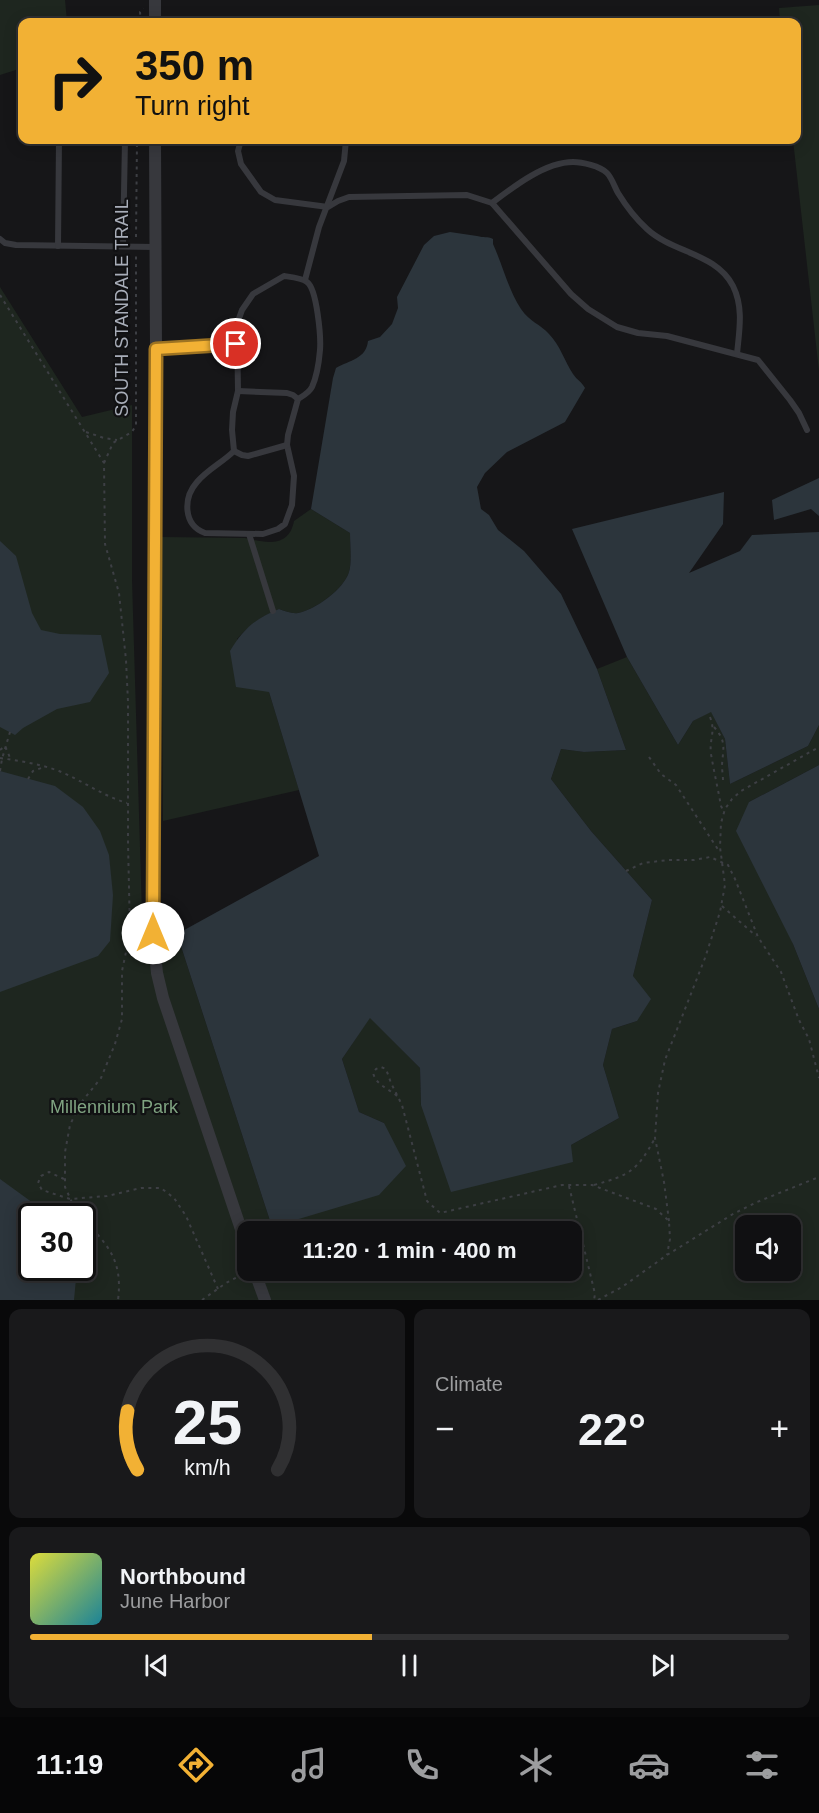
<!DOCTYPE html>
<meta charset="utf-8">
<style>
:root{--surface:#101012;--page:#19191b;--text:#f1f3f6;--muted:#9c9d9f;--line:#303032;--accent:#f2b134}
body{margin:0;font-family:Arial,sans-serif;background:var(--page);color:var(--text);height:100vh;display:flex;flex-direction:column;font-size:22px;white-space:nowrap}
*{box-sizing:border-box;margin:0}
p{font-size:20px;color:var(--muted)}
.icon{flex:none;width:33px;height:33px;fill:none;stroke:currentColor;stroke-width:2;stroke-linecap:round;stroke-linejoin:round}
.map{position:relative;height:1300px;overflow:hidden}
.details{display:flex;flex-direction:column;gap:9px;padding:9px;background:#09090a;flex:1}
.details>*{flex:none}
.top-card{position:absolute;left:18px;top:18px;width:783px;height:126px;border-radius:12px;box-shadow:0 3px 15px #0003,0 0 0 2px var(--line);background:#f2b134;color:#111;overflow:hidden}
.buttons{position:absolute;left:735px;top:1215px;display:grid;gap:12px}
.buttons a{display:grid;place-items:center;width:66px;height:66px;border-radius:12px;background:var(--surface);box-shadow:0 3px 15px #0003,0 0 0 2px var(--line);font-size:30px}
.speed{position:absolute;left:18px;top:1203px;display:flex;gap:12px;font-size:30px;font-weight:700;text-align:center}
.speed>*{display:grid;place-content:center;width:78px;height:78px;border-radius:50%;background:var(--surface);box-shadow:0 3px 15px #0003,0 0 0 2px var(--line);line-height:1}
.speed .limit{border:3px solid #111;border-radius:9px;background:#fff;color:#111}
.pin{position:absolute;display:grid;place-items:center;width:51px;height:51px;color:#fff;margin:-26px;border:3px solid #fff;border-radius:50%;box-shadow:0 2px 6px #0007}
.me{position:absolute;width:66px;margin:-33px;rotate:0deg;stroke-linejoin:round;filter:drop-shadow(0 0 4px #0008)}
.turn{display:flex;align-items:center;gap:21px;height:126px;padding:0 18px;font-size:27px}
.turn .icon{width:78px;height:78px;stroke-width:2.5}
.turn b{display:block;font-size:42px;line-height:51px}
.big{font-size:45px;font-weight:800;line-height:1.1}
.details .widget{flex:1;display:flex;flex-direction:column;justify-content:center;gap:9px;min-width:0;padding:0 21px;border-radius:12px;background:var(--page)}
.details .dial{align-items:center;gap:0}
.dial svg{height:156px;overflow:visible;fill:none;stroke:var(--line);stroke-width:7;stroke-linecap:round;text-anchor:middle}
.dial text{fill:var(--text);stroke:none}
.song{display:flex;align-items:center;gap:18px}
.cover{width:72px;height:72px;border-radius:9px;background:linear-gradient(135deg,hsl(60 70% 55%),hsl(190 70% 35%))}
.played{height:6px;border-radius:3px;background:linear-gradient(90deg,var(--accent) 45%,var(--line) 45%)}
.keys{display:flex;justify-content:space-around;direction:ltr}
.heat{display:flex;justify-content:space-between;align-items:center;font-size:33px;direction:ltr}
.details .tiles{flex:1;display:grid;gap:9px;grid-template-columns:1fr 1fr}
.widget:last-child{grid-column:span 2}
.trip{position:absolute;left:237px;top:1221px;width:345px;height:60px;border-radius:12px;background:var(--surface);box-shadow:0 3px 15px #0003,0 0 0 2px var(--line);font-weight:800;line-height:60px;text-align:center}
.tab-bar{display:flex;height:96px;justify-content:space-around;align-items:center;background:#060607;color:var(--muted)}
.tab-bar .icon{width:42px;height:42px}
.tab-bar .on{color:var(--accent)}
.tab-bar b{font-size:27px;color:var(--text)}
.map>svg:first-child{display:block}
.green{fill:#1e261f;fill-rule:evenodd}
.water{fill:#2c353c}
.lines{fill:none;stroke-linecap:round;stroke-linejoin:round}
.path{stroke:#3d3f44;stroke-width:2;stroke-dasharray:3 4.5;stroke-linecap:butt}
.service{stroke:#37383d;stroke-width:6}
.minor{stroke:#37383d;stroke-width:12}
.route-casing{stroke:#9d7322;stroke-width:15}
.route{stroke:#f2b134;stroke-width:10}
.labels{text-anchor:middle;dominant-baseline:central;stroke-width:4.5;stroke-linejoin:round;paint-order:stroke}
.street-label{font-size:18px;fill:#a8adb8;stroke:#111113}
.park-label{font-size:18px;fill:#7fa381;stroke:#111113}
</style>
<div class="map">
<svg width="819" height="1300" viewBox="0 0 819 1300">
<rect width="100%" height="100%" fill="#161618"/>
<!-- green -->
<g class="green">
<polygon points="0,0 65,0 67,22 22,22 22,68 0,75"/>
<polygon points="819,5 819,371 793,140 796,140 796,22 780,22 779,8"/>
<path d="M0,287L82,417L132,405V580L143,948L177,934L272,1227L384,1123L359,1112L342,1059L370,1017L420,1068L421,1105L571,1145L619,1118L603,1065L612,1029L637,1021L633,976L652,900L591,831L551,779L561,749L584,752L626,750L597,669L627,657L678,745L693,721L711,711L725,739L730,784L808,746L819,725V765L749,802L793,944L819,1009V1300H0ZM32,1216H82V1268H32ZM746,1226H790V1270H746ZM248,1232H572V1270H248Z"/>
<path d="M311,509L350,533C350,544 352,563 349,572C344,589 315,610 298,613C292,614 285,611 279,609C260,617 251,624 237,639L269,692L299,790L163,821L161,537L245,538C266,543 289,548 294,521Z"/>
</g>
<!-- water -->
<g class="water">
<path d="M450,232C459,233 468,235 477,236C484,238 487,236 493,239V244C503,266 508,289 521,309C530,322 540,324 549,334C560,345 565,362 573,374C577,380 582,382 585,388L565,422L507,452L485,473L477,487L481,509L489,515L498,530L524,551L561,594L597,669L626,750L584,752L561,749L551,779L591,831L652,900L633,976L651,999L637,1021L612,1029L603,1065L619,1118L571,1145L573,1162L451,1192L421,1105L420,1068L370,1018L342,1059L359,1112L384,1123L406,1166L379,1195L272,1227L177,934L319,856L269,692L236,687L230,651C243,629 256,618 279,609C285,611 292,614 298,613C315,610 344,589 349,572C352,563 350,544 350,533L311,509L333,378L336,368C350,360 366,359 368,341L380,337L392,324L398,308L397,297L424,245L434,236Z"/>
<polygon points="819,478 819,516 811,509 774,520 772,500"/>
<polygon points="724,492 723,524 689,573 740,551 752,535 819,532 819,725 808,746 730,784 725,739 711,712 693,721 678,745 627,657 572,529"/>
<polygon points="0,541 16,556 32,613 41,630 60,634 101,635 109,673 90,702 57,709 23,728 15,735 0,727"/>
<polygon points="819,765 819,1009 793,944 736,831 749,802"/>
<polygon points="0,771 55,786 83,807 100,831 109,855 113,895 110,941 98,956 0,992"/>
<polygon points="0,1179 51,1216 32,1216 32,1268 77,1268 74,1300 0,1300"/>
</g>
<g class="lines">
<!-- path -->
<g class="path">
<polyline points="141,22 140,12 143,8"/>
<polyline points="136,237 137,140"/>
<polyline points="0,295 104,463 105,544 119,593 126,660 128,702 128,843 130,933 122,971 122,1019 115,1044 101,1078 80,1104 70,1125 65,1152 65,1187 75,1209 81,1216"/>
<polyline points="86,432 104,438 117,440"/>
<polyline points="104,463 113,443 132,432 136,425 136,255"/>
<path d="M710,717C716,732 709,739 711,754C714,772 718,789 721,806L724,812"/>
<path d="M714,727C727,742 723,748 722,765C722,770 723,776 723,781"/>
<polyline points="0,750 5,746 11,760"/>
<polyline points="649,757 661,774 676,785 719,851"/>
<path d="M0,758C20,761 40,764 59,771C83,781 103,796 127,803"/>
<polyline points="0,771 2,759 10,732"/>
<polyline points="28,779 33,771 44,767"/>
<polyline points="626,871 643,863 668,860 694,860 710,857 728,865 735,879 758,937 781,972 799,1020 809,1039 819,1078"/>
<polyline points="722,906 756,936"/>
<path d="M397,1096C388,1088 377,1086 373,1073L376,1069L381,1067L386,1069L391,1083L402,1105L427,1201L440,1213L562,1185H592L656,1209L669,1221L670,1239L667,1255"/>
<polyline points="64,1179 49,1172 41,1176 38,1183 42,1190 70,1199 107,1196 141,1188 161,1188 174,1198 186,1216 218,1289"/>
<path d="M594,1185C630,1175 637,1171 655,1138"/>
<polyline points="569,1186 590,1273 595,1294 594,1300"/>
<path d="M82,1218C108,1245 123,1260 118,1300"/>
<polyline points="669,1221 664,1182 655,1138 658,1093 665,1060 705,958 720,912 725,885 720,847 721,823 725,809 732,799 741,791 819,747"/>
<polyline points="202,1300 226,1283 243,1274"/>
<polyline points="598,1300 622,1287 667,1255 733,1214 757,1202 819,1177"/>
</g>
<!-- service -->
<g class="service">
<polyline points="241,140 238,151 241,164 261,192 275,200 328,207 338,201 349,197 467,195 492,203 571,294 588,309 617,327 638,333 667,336 758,360 790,400 799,413 807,430"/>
<path d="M492,203C513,187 545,162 573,162C582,162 600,166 607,173C612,178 615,188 618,193C626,206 636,219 647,229C673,253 716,253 733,286C744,308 739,332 737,354"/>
<polyline points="0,239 5,243 16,245 155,247"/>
<polyline points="58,246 59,140"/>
<polyline points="123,246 125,140"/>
<path d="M284,276C291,277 302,278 307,282C317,289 321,337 320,350C319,362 317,376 312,387C309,393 303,396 298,399L288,435L287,445L294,476L292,505L285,524L278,529L263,534L205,533C183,525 183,498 197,482C207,470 223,462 234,451L232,430L233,412L238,391L237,324L242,310L253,294Z"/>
<polyline points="305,280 319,227 344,161 346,140"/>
<polyline points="156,349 236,344"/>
<polyline points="238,391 287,393 293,395 298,399"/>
<polyline points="234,451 242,455 248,456 287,445"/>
<polyline points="249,534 273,611"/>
</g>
<!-- minor -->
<g class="minor">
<polyline points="155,0 155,22"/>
<polyline points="155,140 156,349 153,933 157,973 163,998 248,1250"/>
<polyline points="254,1270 265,1300"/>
</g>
</g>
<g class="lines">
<!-- route casing -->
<g class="route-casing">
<polyline id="route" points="153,933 156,349 236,344"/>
</g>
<!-- route -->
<use href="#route" class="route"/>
</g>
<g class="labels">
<!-- street labels -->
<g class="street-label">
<text transform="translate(122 308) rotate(-90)">SOUTH STANDALE TRAIL</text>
</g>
<!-- park labels -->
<g class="park-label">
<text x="114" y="1107">Millennium Park</text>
</g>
</g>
</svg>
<div class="buttons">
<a><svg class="icon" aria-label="sound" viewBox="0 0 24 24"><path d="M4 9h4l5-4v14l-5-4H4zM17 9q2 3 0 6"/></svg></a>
</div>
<div class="speed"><div class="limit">30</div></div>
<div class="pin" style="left:236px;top:344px;background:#d93025"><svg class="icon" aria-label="arrive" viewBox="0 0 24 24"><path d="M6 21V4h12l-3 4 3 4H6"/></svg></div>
<svg class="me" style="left:153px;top:933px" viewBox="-20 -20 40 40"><circle r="19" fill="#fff"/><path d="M0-13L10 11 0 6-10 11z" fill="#f2b134"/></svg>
<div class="trip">11:20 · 1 min · 400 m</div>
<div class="top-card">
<div class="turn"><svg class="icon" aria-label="right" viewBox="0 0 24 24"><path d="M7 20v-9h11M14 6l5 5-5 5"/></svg><div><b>350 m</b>Turn right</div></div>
</div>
</div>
<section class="details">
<div class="tiles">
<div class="widget dial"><svg viewBox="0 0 100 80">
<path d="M14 69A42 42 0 1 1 86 69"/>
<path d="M14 69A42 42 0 0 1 9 39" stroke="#f2b134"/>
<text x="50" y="56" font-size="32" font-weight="700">25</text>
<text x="50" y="72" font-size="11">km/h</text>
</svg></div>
<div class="widget"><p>Climate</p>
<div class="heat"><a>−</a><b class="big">22°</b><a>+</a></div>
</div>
<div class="widget">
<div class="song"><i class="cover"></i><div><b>Northbound</b><p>June Harbor</p></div></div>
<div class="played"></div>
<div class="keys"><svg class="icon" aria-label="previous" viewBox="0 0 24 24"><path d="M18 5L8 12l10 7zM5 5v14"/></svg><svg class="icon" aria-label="pause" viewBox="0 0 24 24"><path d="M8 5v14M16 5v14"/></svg><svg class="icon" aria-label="next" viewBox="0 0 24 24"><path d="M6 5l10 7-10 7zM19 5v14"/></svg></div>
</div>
</div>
</section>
<nav class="tab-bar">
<b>11:19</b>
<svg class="icon on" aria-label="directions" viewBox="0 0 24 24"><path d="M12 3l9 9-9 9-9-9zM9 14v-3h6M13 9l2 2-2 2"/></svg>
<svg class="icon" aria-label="music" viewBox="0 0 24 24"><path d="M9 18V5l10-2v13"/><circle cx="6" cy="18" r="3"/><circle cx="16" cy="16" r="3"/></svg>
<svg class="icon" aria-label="phone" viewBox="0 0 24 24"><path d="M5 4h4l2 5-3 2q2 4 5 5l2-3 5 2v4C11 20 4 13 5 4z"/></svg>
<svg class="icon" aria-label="climate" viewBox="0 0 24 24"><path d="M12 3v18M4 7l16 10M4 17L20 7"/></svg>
<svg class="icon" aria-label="car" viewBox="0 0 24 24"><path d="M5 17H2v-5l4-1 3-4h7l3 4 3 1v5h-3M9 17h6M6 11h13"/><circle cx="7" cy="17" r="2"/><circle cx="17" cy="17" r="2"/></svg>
<svg class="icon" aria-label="filters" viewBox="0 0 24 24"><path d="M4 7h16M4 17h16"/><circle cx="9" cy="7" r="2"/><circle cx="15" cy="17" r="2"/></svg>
</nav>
